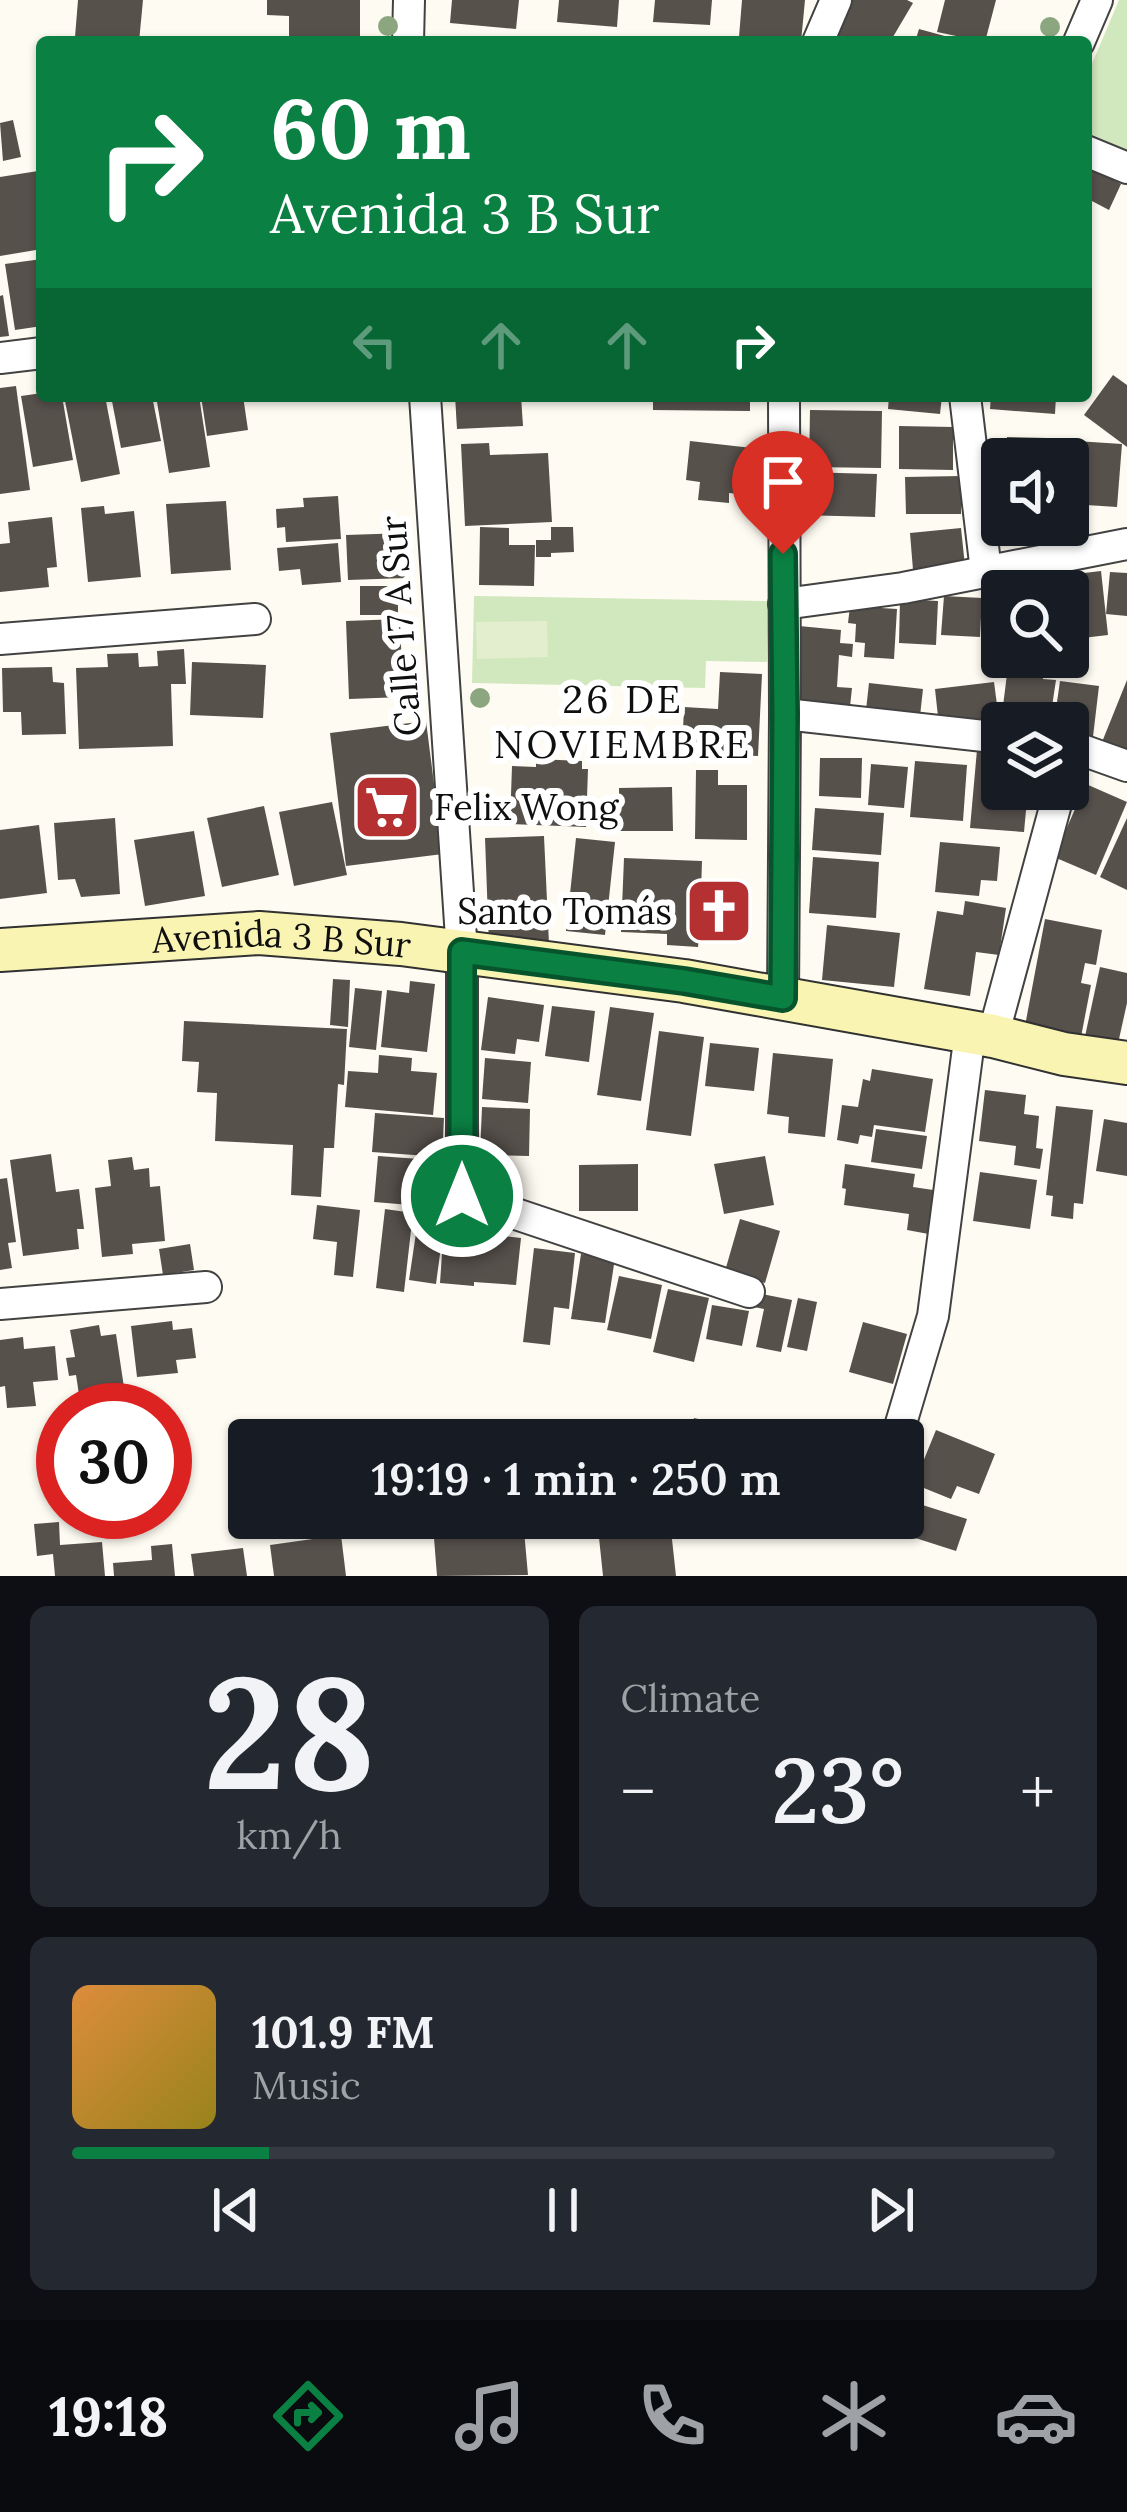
<!DOCTYPE html>
<meta charset="utf-8">
<style>
:root{--surface:#171b24;--page:#242831;--text:#f1f3f6;--muted:#9ea1a6;--line:#363941;--accent:#0b8043}
body{margin:0;font-family:Lora,serif;background:var(--page);color:var(--text);height:100vh;display:flex;flex-direction:column;font-size:45px;white-space:nowrap}
*{box-sizing:border-box;margin:0}
p{font-size:39px;color:var(--muted)}
.icon{flex:none;width:66px;height:66px;fill:none;stroke:currentColor;stroke-width:2;stroke-linecap:round;stroke-linejoin:round}
.map{position:relative;height:1576px;overflow:hidden}
.panel{display:flex;flex-direction:column;gap:30px;padding:30px;background:#0d0f14;flex:1}
.panel>*{flex:none}
.top-card{position:absolute;left:36px;top:36px;width:1056px;height:366px;border-radius:12px;box-shadow:0 3px 9px #0004;background:#0b8043;color:#fff;overflow:hidden}
.controls{position:absolute;left:981px;top:438px;display:grid;gap:24px}
.controls a{display:grid;place-items:center;width:108px;height:108px;border-radius:12px;background:var(--surface);box-shadow:0 3px 9px #0004;font-size:60px}
.speed{position:absolute;left:36px;top:1383px;display:flex;gap:24px;font-size:60px;font-weight:700;text-align:center}
.speed>*{display:grid;place-content:center;width:156px;height:156px;border-radius:50%;background:var(--surface);box-shadow:0 3px 9px #0004;line-height:1}
.speed .limit{border:18px solid #d22;background:#fff;color:#111}
.pin{position:absolute;display:grid;place-items:center;width:102px;height:102px;color:#fff;margin:-123px -51px;border-radius:50% 50% 50% 0;rotate:-45deg;box-shadow:0 0 12px #0007}
.pin .icon{rotate:45deg}
.me{position:absolute;width:132px;margin:-66px;rotate:0deg;stroke-linejoin:round;filter:drop-shadow(0 0 9px #0008)}
.turn{display:flex;align-items:center;gap:42px;height:252px;padding:0 36px;font-size:54px}
.turn .icon{width:156px;height:156px;stroke-width:2.5}
.turn b{display:block;font-size:84px;line-height:102px}
.lanes{display:flex;align-items:center;height:114px;padding:0 36px;background:#0003;justify-content:center;gap:60px;direction:ltr}
.lanes .off{opacity:.35}
.big{font-size:90px;font-weight:600;line-height:1.1}
.panel .tile{flex:1;display:flex;flex-direction:column;justify-content:center;gap:18px;min-width:0;padding:0 42px;border-radius:18px;background:var(--page)}
.panel .dial{align-items:center;gap:0}
.dial b{font-size:156px;line-height:1}
.song{display:flex;align-items:center;gap:36px}
.cover{width:144px;height:144px;border-radius:18px;background:linear-gradient(135deg,hsl(30 70% 55%),hsl(50 70% 35%))}
.played{height:12px;border-radius:6px;background:linear-gradient(90deg,var(--accent) 20%,var(--line) 20%)}
.keys{display:flex;justify-content:space-around;direction:ltr}
.heat{display:flex;justify-content:space-between;align-items:center;font-size:66px;direction:ltr}
.panel .tiles{flex:1;display:grid;gap:30px;grid-template-columns:1fr 1fr}
.tile:last-child{grid-column:span 2}
.trip{position:absolute;left:228px;top:1419px;width:696px;height:120px;border-radius:12px;background:var(--surface);box-shadow:0 3px 9px #0004;font-weight:600;line-height:120px;text-align:center}
.tabs{display:flex;height:192px;justify-content:space-around;align-items:center;background:#090b0e;color:var(--muted)}
.tabs .icon{width:84px;height:84px}
.tabs .on{color:var(--accent)}
.tabs b{font-size:54px;color:var(--text)}
.map>svg:first-child{display:block}
.green{fill:#d1e7bd}
.pitch{fill:#e2eece}
.building{fill:#57514c}
.lines{fill:none;stroke-linecap:round;stroke-linejoin:round}
.street-casing{stroke:#424242;stroke-width:34}
.secondary-casing{stroke:#313131;stroke-width:46}
.street{stroke:#fff;stroke-width:30}
.secondary{stroke:#f9f4b2;stroke-width:42}
.tree{fill:#8ca780}
.route-casing{stroke:#07532c;stroke-width:30}
.route{stroke:#0b8043;stroke-width:21}
.labels{text-anchor:middle;dominant-baseline:central;stroke-width:12;stroke-linejoin:round;paint-order:stroke}
.street-label{font-size:36px;fill:#0f0f0f;stroke:#fff}
.poi-label{font-size:36px;fill:#0f0f0f;stroke:#fff;text-anchor:start}
.neighbourhood-label{font-size:39px;letter-spacing:3px;fill:#0f0f0f;stroke:#fff}
</style>
<div class="map">
<svg width="1127" height="1576" viewBox="0 0 1127 1576">
<rect width="100%" height="100%" fill="#fefcf2"/>
<!-- green -->
<g class="green">
<polygon points="1119,0 1127,0 1127,150 1086,132 1086,78"/>
<polygon points="474,596 769,601 767,662 706,661 705,688 472,683"/>
</g>
<!-- pitch -->
<polygon class="pitch" points="547,621 548,657 477,659 476,622"/>
<!-- building -->
<g class="building">
<polygon points="78,0 143,0 139,42 75,37"/>
<polygon points="267,0 360,0 360,42 303,42 303,39 289,39 289,16 267,15"/>
<polygon points="452,0 519,0 516,29 450,23"/>
<polygon points="559,0 619,0 617,27 557,22"/>
<polygon points="655,0 712,0 710,25 653,22"/>
<polygon points="742,0 805,0 801,42 739,37"/>
<polygon points="847,0 907,0 913,3 890,42 844,42 828,32"/>
<polygon points="945,0 996,0 985,42 937,32"/>
<polygon points="919,29 963,41 963,42 915,42"/>
<polygon points="13,120 21,157 3,161 0,123"/>
<polygon points="1086,166 1121,184 1109,210 1090,200 1086,208"/>
<polygon points="38,171 42,195 42,204 39,204 42,249 0,256 0,177"/>
<polygon points="42,259 42,326 15,330 5,264"/>
<polygon points="3,295 9,336 0,337 0,296"/>
<polygon points="1113,375 1127,385 1127,447 1084,415"/>
<polygon points="16,386 30,490 0,494 0,388"/>
<polygon points="42,393 44,399 62,396 73,460 33,467 21,396"/>
<polygon points="64,396 105,396 120,474 81,482"/>
<polygon points="111,396 152,396 161,441 121,448"/>
<polygon points="156,396 199,396 210,467 169,473"/>
<polygon points="201,396 243,396 248,430 207,436"/>
<polygon points="455,396 521,396 523,426 457,429"/>
<polygon points="653,396 750,396 750,411 653,410"/>
<polygon points="889,396 942,396 940,414 888,409"/>
<polygon points="991,396 1056,396 1055,414 990,409"/>
<polygon points="810,410 882,411 881,468 809,467"/>
<polygon points="899,426 953,427 953,470 899,469"/>
<polygon points="1007,437 1047,438 1046,459 1006,459"/>
<polygon points="690,441 752,448 748,495 729,493 729,503 698,500 700,482 686,480"/>
<polygon points="1076,441 1122,444 1117,507 1071,504"/>
<polygon points="489,443 490,455 548,453 552,522 465,526 461,444"/>
<polygon points="801,472 877,474 875,517 800,515"/>
<polygon points="961,476 961,514 906,514 905,477"/>
<polygon points="338,496 341,539 286,542 285,527 277,528 276,509 304,507 303,498"/>
<polygon points="226,501 231,570 171,574 166,504"/>
<polygon points="104,506 105,514 134,511 141,577 88,582 81,508"/>
<polygon points="52,517 57,567 47,568 49,587 0,592 0,544 10,543 8,522"/>
<polygon points="1007,525 1062,525 1064,536 1011,545"/>
<polygon points="480,527 509,528 509,545 535,545 534,586 479,585"/>
<polygon points="551,527 573,527 574,552 551,553 551,557 536,557 536,540 551,540"/>
<polygon points="961,528 965,566 913,570 910,533"/>
<polygon points="406,533 407,578 348,580 346,535"/>
<polygon points="338,543 341,582 302,585 300,569 279,571 277,548"/>
<polygon points="1101,571 1108,635 1074,639 1067,575"/>
<polygon points="1110,572 1127,573 1127,616 1106,614"/>
<polygon points="1063,574 1065,591 1029,591 1027,580"/>
<polygon points="1022,578 1024,591 1002,591 1002,637 997,638 989,583"/>
<rect x="360" y="586" width="38" height="29"/>
<polygon points="944,596 982,598 980,637 941,635"/>
<polygon points="900,599 938,601 936,645 899,643"/>
<polygon points="850,606 897,609 894,659 864,657 865,643 855,642 856,624 848,623"/>
<polygon points="400,619 403,697 349,699 346,621"/>
<polygon points="799,626 841,630 840,643 853,644 852,657 839,655 837,687 852,688 849,716 791,710"/>
<polygon points="184,649 186,684 171,684 173,746 79,749 76,668 108,667 107,654 138,653 139,667 158,666 157,651"/>
<polygon points="1009,658 1045,663 1043,679 1056,680 1050,720 1002,714"/>
<polygon points="192,662 266,665 263,718 190,715"/>
<polygon points="52,667 53,682 64,683 66,734 22,735 21,712 3,712 2,668"/>
<polygon points="720,672 762,674 758,756 682,753 684,707 718,709"/>
<polygon points="1127,680 1127,759 1100,747"/>
<polygon points="1060,681 1099,686 1092,745 1071,742 1073,726 1054,723"/>
<polygon points="994,682 999,720 939,726 935,689"/>
<polygon points="869,683 923,689 919,725 865,719"/>
<polygon points="426,721 443,854 346,866 330,733"/>
<polygon points="977,750 1002,753 1002,789 1028,789 1024,832 970,828"/>
<polygon points="820,758 862,758 861,798 819,796"/>
<polygon points="536,759 582,761 582,769 588,769 586,827 510,824 512,766 536,767"/>
<polygon points="915,761 967,765 963,821 910,817"/>
<polygon points="871,764 908,767 904,808 868,805"/>
<polygon points="696,770 718,770 718,785 747,785 747,840 695,839"/>
<polygon points="1086,784 1127,802 1096,875 1054,857"/>
<polygon points="672,787 673,831 619,831 619,788"/>
<polygon points="332,802 347,875 294,886 279,812"/>
<polygon points="264,806 279,875 222,887 207,818"/>
<polygon points="815,808 884,813 881,855 812,850"/>
<polygon points="115,818 120,894 81,897 75,879 58,880 54,823"/>
<polygon points="1127,818 1127,890 1100,877"/>
<polygon points="39,825 47,893 0,899 0,830"/>
<polygon points="194,831 205,896 145,906 134,840"/>
<polygon points="544,836 549,944 489,946 485,838"/>
<polygon points="576,838 615,842 605,935 566,931"/>
<polygon points="940,842 1000,847 997,881 981,880 979,896 935,892"/>
<polygon points="813,857 879,862 876,918 809,913"/>
<polygon points="624,858 702,861 701,892 693,891 690,927 700,927 698,947 667,945 667,934 621,932"/>
<polygon points="733,881 744,900 742,927 733,942 693,922 696,897"/>
<polygon points="965,901 1006,908 999,955 976,952 970,996 924,989 937,911 963,915"/>
<polygon points="1045,919 1102,930 1096,965 1085,963 1081,983 1091,985 1081,1037 1025,1026"/>
<polygon points="827,925 900,933 894,987 822,980"/>
<polygon points="1100,967 1127,973 1127,1003 1117,1048 1084,1041"/>
<polygon points="333,979 350,980 348,1027 330,1025"/>
<polygon points="410,981 435,984 427,1052 381,1047 387,990 409,993"/>
<polygon points="355,988 382,991 376,1050 349,1047"/>
<polygon points="488,997 544,1005 539,1042 517,1039 515,1054 481,1050"/>
<polygon points="552,1006 595,1011 589,1062 545,1056"/>
<polygon points="610,1007 654,1013 641,1101 597,1095"/>
<polygon points="184,1021 347,1029 344,1085 338,1084 334,1148 324,1148 321,1197 291,1195 293,1145 215,1141 217,1093 197,1092 199,1062 182,1061"/>
<polygon points="659,1031 704,1037 691,1136 646,1130"/>
<polygon points="710,1043 759,1048 754,1091 705,1086"/>
<polygon points="773,1053 833,1059 825,1137 788,1133 789,1117 767,1114"/>
<polygon points="379,1055 412,1058 411,1071 437,1073 433,1115 345,1107 348,1071 378,1073"/>
<polygon points="485,1058 531,1062 528,1103 482,1099"/>
<polygon points="872,1069 933,1079 925,1132 874,1125 872,1137 860,1135 858,1144 837,1140 842,1105 858,1107 863,1079 870,1081"/>
<polygon points="985,1090 1026,1095 1024,1114 1039,1116 1036,1148 1043,1149 1040,1169 1014,1165 1016,1146 979,1141"/>
<polygon points="1056,1106 1093,1110 1083,1204 1074,1203 1073,1219 1051,1216 1053,1196 1046,1195"/>
<polygon points="482,1107 530,1109 529,1156 480,1155"/>
<polygon points="375,1113 444,1118 442,1157 372,1152"/>
<polygon points="1104,1119 1127,1123 1127,1176 1096,1171"/>
<polygon points="876,1129 927,1136 922,1169 871,1162"/>
<polygon points="51,1154 56,1192 79,1189 84,1229 77,1229 79,1249 23,1256 10,1160"/>
<polygon points="378,1156 433,1160 429,1201 435,1201 435,1207 374,1202"/>
<polygon points="765,1156 774,1205 724,1214 714,1164"/>
<polygon points="132,1157 134,1170 149,1168 150,1187 160,1186 165,1241 132,1244 133,1254 102,1257 95,1188 111,1186 108,1160"/>
<polygon points="638,1164 638,1211 579,1211 579,1165"/>
<polygon points="845,1164 915,1174 913,1187 940,1191 934,1235 907,1230 909,1214 844,1205 846,1189 842,1188"/>
<polygon points="980,1172 1037,1180 1030,1229 973,1221"/>
<polygon points="7,1178 16,1242 8,1243 12,1268 0,1270 0,1179"/>
<polygon points="317,1205 360,1210 353,1277 334,1275 337,1242 313,1239"/>
<polygon points="385,1209 413,1213 404,1292 376,1288"/>
<polygon points="419,1213 505,1219 504,1236 521,1238 516,1285 474,1282 474,1286 440,1283 444,1224 436,1284 409,1280"/>
<polygon points="740,1219 780,1231 765,1283 725,1271"/>
<polygon points="190,1244 194,1270 163,1275 159,1249"/>
<polygon points="534,1248 575,1253 569,1309 554,1307 550,1345 523,1342"/>
<polygon points="581,1254 615,1258 605,1323 571,1319"/>
<polygon points="619,1276 662,1285 651,1339 607,1330"/>
<polygon points="668,1289 709,1298 694,1362 653,1352"/>
<polygon points="757,1293 792,1300 781,1352 756,1347 764,1309 754,1307"/>
<polygon points="798,1298 817,1302 807,1351 787,1347"/>
<polygon points="712,1305 749,1311 742,1346 706,1339"/>
<polygon points="172,1321 173,1330 192,1328 196,1358 176,1360 178,1373 137,1377 131,1326"/>
<polygon points="863,1322 907,1334 893,1384 849,1372"/>
<polygon points="99,1325 101,1336 116,1334 125,1394 80,1401 76,1375 69,1376 66,1358 75,1357 70,1330"/>
<polygon points="23,1337 24,1349 55,1346 58,1380 33,1382 36,1406 7,1408 5,1386 0,1387 0,1340"/>
<polygon points="694,1418 728,1426 724,1440 689,1440"/>
<polygon points="936,1430 995,1454 979,1494 957,1486 951,1499 914,1484"/>
<polygon points="916,1503 967,1519 956,1551 906,1535"/>
<polygon points="523,1519 528,1575 437,1576 434,1538 440,1538 439,1527"/>
<polygon points="670,1521 676,1576 603,1576 598,1528"/>
<polygon points="59,1522 60,1545 102,1542 105,1576 55,1576 53,1554 37,1556 34,1524"/>
<polygon points="341,1535 346,1576 274,1576 270,1545"/>
<polygon points="172,1544 175,1576 114,1576 113,1563 152,1560 151,1546"/>
<polygon points="243,1548 247,1576 194,1576 191,1554"/>
</g>
<g class="lines">
<!-- street casing -->
<g class="street-casing">
<g id="street">
<polyline points="408,42 409,0"/>
<polyline points="818,42 836,0"/>
<polyline points="1079,42 1097,0"/>
<polyline points="1086,151 1127,168"/>
<polyline points="0,358 42,353"/>
<polyline points="425,396 462,953 462,1196 749,1292"/>
<polyline points="965,396 986,571"/>
<polyline points="784,604 903,588 1127,544"/>
<polyline points="0,639 255,619"/>
<polyline points="785,714 1002,738"/>
<polyline points="1068,745 1127,766"/>
<polyline points="783,997 785,714 784,396"/>
<polyline points="993,1036 1060,789"/>
<polyline points="0,1304 206,1287"/>
<polyline points="896,1440 933,1316 970,1033"/>
</g>
</g>
<!-- secondary casing -->
<g class="secondary-casing">
<g id="secondary">
<path id="s1" d="M0,950L259,933L401,944L684,981L993,1036L1064,1054L1127,1063"/>
</g>
</g>
<!-- street -->
<use href="#street" class="street"/>
<!-- secondary -->
<use href="#secondary" class="secondary"/>
</g>
<!-- trees -->
<g class="tree">
<circle cx="388" cy="26" r="10"/>
<circle cx="1050" cy="27" r="10"/>
<circle cx="480" cy="698" r="10"/>
<circle cx="484" cy="920" r="10"/>
</g>
<g class="lines">
<!-- route casing -->
<g class="route-casing">
<polyline id="route" points="462,1196 462,952 684,981 783,998 785,714 783,554"/>
</g>
<!-- route -->
<use href="#route" class="route"/>
</g>
<!-- icons -->
<defs>
<g id="supermarket-square" transform="scale(3.45)"><rect x="-9" y="-9" width="18" height="18" rx="4" fill="#b53031" stroke="#fff"/><path d="M-6-5.5h2.5l.6 2H6L4.5 2H-2.5L-4.4-4H-6ZM-1.5 3.2a1.3 1.3 0 1 0 .1 0ZM3 3.2a1.3 1.3 0 1 0 .1 0Z" fill="#fff"/></g>
<g id="church-square" transform="scale(3.45)"><rect x="-9" y="-9" width="18" height="18" rx="4" fill="#b53031" stroke="#fff"/><path d="M-1.2-6h2.4v3.5h3.3v2.4h-3.3V6h-2.4V-.1h-3.3v-2.4h3.3Z" fill="#fff"/></g>
</defs>
<g fill-rule="evenodd">
<use href="#supermarket-square" x="387" y="807"/>
<use href="#church-square" x="719" y="911"/>
</g>
<g class="labels">
<!-- street labels -->
<g class="street-label">
<text transform="translate(400 626) rotate(-94)">Calle 17 A Sur</text>
<text stroke="none"><textPath href="#s1" startOffset="282">Avenida 3 B Sur</textPath></text>
</g>
<!-- poi labels -->
<g class="poi-label">
<text x="434" y="807">Felix Wong</text>
<text x="672" y="911" text-anchor="end">Santo Tomás</text>
</g>
<!-- neighbourhood labels -->
<g class="neighbourhood-label">
<text x="623" y="699">26 DE<tspan x="623" dy="45">NOVIEMBRE</tspan></text>
</g>
</g>
</svg>
<div class="controls">
<a><svg class="icon" aria-label="sound" viewBox="0 0 24 24"><path d="M4 9h4l5-4v14l-5-4H4zM17 9q2 3 0 6"/></svg></a>
<a><svg class="icon" aria-label="search" viewBox="0 0 24 24"><circle cx="10" cy="10" r="6"/><path d="M15 15l6 6"/></svg></a>
<a><svg class="icon" aria-label="layers" viewBox="0 0 24 24"><path d="M12 4l9 5-9 5-9-5zM3 14l9 5 9-5"/></svg></a>
</div>
<div class="speed"><div class="limit">30</div></div>
<div class="pin" style="left:783px;top:554px;background:#d93025"><svg class="icon" aria-label="arrive" viewBox="0 0 24 24"><path d="M6 21V4h12l-3 4 3 4H6"/></svg></div>
<svg class="me" style="left:462px;top:1196px" viewBox="-20 -20 40 40"><circle r="17" fill="#0b8043" stroke="#fff" stroke-width="3"/><path d="M0-11L8 9 0 5-8 9z" fill="#fff"/></svg>
<div class="trip">19:19 · 1 min · 250 m</div>
<div class="top-card">
<div class="turn"><svg class="icon" aria-label="right" viewBox="0 0 24 24"><path d="M7 20v-9h11M14 6l5 5-5 5"/></svg><div><b>60 m</b>Avenida 3 B Sur</div></div>
<div class="lanes"><svg class="icon off" aria-label="left" viewBox="0 0 24 24"><path d="M17 20v-9H6M10 6l-5 5 5 5"/></svg><svg class="icon off" aria-label="ahead" viewBox="0 0 24 24"><path d="M12 20V5M6 11l6-6 6 6"/></svg><svg class="icon off" aria-label="ahead" viewBox="0 0 24 24"><path d="M12 20V5M6 11l6-6 6 6"/></svg><svg class="icon" aria-label="right" viewBox="0 0 24 24"><path d="M7 20v-9h11M14 6l5 5-5 5"/></svg></div>
</div>
</div>
<section class="panel">
<div class="tiles">
<div class="tile dial"><b>28</b><p>km/h</p></div>
<div class="tile"><p>Climate</p>
<div class="heat"><a>−</a><b class="big">23°</b><a>+</a></div>
</div>
<div class="tile">
<div class="song"><i class="cover"></i><div><b>101.9 FM</b><p>Music</p></div></div>
<div class="played"></div>
<div class="keys"><svg class="icon" aria-label="previous" viewBox="0 0 24 24"><path d="M18 5L8 12l10 7zM5 5v14"/></svg><svg class="icon" aria-label="pause" viewBox="0 0 24 24"><path d="M8 5v14M16 5v14"/></svg><svg class="icon" aria-label="next" viewBox="0 0 24 24"><path d="M6 5l10 7-10 7zM19 5v14"/></svg></div>
</div>
</div>
</section>
<nav class="tabs">
<b>19:18</b>
<svg class="icon on" aria-label="directions" viewBox="0 0 24 24"><path d="M12 3l9 9-9 9-9-9zM9 14v-3h6M13 9l2 2-2 2"/></svg>
<svg class="icon" aria-label="music" viewBox="0 0 24 24"><path d="M9 18V5l10-2v13"/><circle cx="6" cy="18" r="3"/><circle cx="16" cy="16" r="3"/></svg>
<svg class="icon" aria-label="phone" viewBox="0 0 24 24"><path d="M5 4h4l2 5-3 2q2 4 5 5l2-3 5 2v4C11 20 4 13 5 4z"/></svg>
<svg class="icon" aria-label="climate" viewBox="0 0 24 24"><path d="M12 3v18M4 7l16 10M4 17L20 7"/></svg>
<svg class="icon" aria-label="car" viewBox="0 0 24 24"><path d="M5 17H2v-5l4-1 3-4h7l3 4 3 1v5h-3M9 17h6M6 11h13"/><circle cx="7" cy="17" r="2"/><circle cx="17" cy="17" r="2"/></svg>
</nav>
